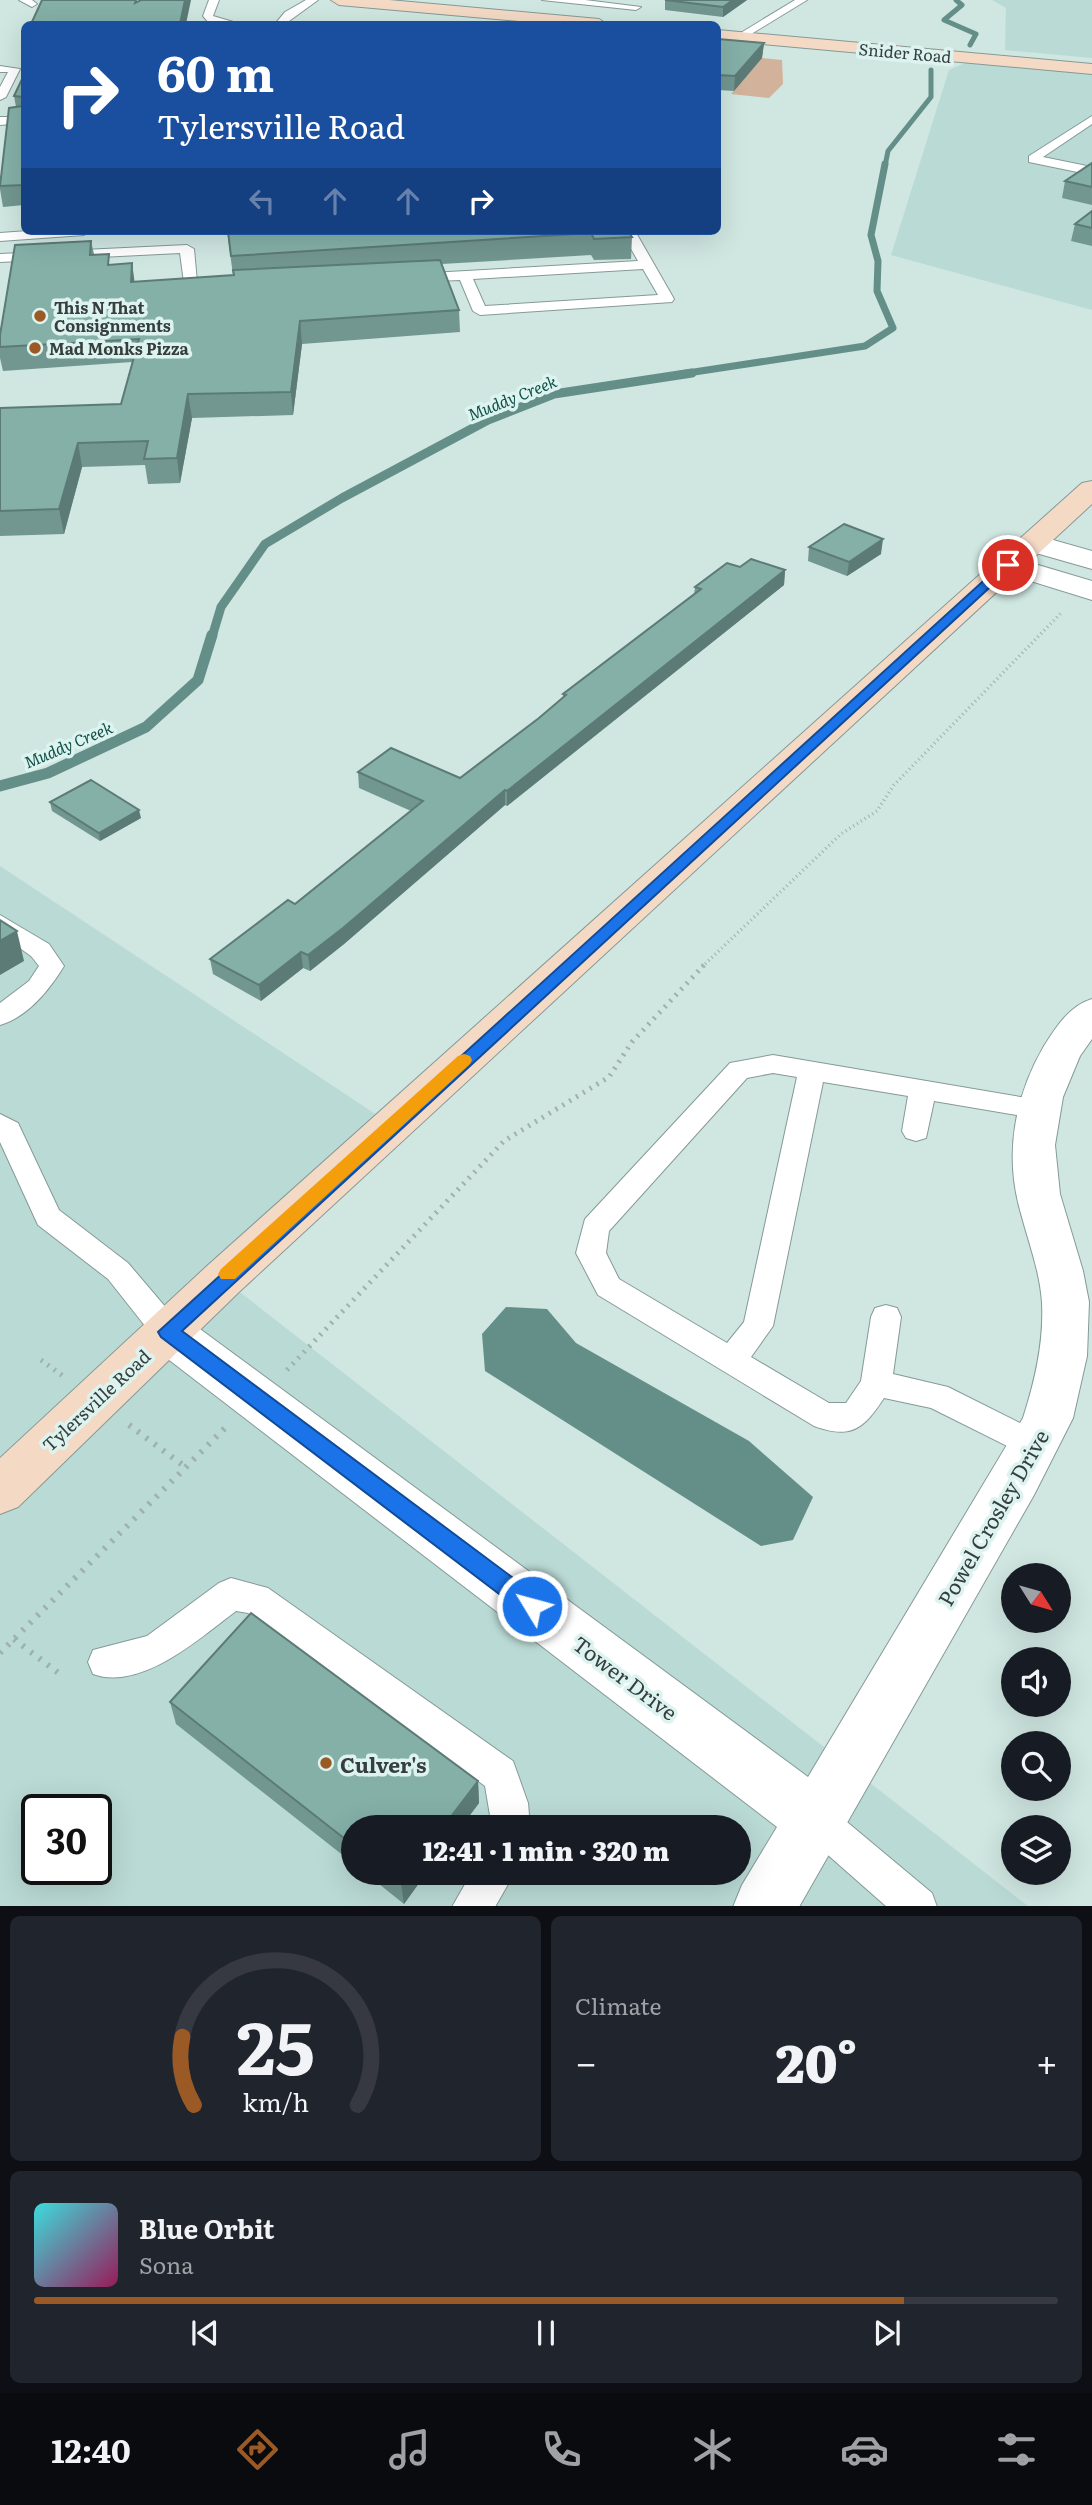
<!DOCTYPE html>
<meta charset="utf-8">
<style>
:root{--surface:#171b24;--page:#20242c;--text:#f1f3f6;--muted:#9ea1a6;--line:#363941;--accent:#9b5a25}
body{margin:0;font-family:Literata,serif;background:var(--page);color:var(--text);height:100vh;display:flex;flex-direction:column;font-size:26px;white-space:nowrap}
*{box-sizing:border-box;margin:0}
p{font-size:23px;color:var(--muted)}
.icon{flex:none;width:38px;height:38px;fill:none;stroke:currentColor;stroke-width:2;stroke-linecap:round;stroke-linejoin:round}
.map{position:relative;height:1906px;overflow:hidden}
.drawer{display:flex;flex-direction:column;gap:10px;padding:10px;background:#0d0f14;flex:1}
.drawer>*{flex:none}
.banner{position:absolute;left:21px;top:21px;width:700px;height:214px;border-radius:10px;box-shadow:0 7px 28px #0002;background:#1a4fa0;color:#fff;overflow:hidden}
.needle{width:46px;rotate:127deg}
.buttons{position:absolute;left:1001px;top:1563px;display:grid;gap:14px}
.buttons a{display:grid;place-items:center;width:70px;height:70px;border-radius:50%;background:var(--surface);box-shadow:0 7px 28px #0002;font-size:35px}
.speed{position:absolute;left:21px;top:1794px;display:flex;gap:14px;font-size:35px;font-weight:700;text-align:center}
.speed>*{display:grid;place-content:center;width:91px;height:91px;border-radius:50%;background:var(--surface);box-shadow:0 7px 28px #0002;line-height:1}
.speed .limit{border:4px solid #111;border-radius:10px;background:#fff;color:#111}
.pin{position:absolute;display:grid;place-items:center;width:60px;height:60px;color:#fff;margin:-30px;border:4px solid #fff;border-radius:50%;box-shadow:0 2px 7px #0007}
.me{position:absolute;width:77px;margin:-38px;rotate:307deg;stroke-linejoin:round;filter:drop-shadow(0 0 5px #0008)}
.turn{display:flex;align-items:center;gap:24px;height:147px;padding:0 21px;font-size:32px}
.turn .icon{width:91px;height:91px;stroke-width:2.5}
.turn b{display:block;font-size:49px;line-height:60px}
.lanes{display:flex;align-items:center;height:66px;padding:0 21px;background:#0003;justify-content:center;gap:35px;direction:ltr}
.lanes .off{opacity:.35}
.big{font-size:52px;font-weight:800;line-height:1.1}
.drawer .tile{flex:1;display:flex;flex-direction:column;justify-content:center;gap:10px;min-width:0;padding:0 24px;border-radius:10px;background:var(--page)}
.drawer .dial{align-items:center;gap:0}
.dial svg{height:182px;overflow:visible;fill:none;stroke:var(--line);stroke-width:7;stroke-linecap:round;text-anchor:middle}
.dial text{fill:var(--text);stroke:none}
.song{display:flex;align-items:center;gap:21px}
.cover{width:84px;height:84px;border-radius:10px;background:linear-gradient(135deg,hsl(180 70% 55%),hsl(330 70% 35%))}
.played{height:7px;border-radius:4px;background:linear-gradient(90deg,var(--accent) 85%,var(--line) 85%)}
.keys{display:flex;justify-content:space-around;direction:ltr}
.heat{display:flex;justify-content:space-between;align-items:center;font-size:38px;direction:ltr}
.drawer .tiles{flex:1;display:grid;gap:10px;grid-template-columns:1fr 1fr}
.tile:last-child{grid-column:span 2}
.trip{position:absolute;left:341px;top:1815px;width:410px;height:70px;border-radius:35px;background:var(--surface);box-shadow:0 7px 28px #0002;font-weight:800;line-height:70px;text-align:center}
.dock{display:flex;height:112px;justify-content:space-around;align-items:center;background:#090b0e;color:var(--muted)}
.dock .icon{width:49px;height:49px}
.dock .selected{color:var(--accent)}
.dock b{font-size:32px;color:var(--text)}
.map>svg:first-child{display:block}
.built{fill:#badad5;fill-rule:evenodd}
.green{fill:#d2b29b}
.water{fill:#648f88}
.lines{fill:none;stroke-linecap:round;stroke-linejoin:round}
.stream-far3{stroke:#648f88;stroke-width:5}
.stream-far2{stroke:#648f88;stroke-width:7}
.stream-far1{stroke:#648f88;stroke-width:9}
.stream{stroke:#648f88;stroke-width:11}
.lane-casing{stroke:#859a97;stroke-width:2}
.street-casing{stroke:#859a97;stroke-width:2}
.secondary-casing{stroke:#859a97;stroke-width:2}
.path-far2{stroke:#9eb1ad;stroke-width:3.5;stroke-dasharray:1 3.5;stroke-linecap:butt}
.path-far1{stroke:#9eb1ad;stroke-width:5;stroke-dasharray:2 6;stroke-linecap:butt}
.path{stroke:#9eb1ad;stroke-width:6;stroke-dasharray:2.5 8;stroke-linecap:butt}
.lane{fill:#fff;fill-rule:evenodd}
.street{fill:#fff;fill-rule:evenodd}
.secondary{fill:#f4dac5;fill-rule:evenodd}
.wall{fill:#729790}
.shaded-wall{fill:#5c7b76}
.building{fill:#84b0a8;stroke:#5c7b76;stroke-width:2}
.route{fill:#1a73e8;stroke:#114b97;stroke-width:2}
.slow{fill:#f59e0b}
.poi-dot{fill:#9b5a25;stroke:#dcf3ef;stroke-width:2.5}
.labels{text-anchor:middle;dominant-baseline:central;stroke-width:7;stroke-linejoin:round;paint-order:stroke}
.far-street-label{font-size:16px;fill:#363f3d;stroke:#dcf3ef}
.far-poi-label{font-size:16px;font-weight:bold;fill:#363f3d;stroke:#dcf3ef;text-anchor:start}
.far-water-label{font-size:16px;font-style:italic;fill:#115049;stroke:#dcf3ef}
.street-label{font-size:18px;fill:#363f3d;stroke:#dcf3ef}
.near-street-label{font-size:21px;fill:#363f3d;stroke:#dcf3ef}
.near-poi-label{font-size:21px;font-weight:bold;fill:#363f3d;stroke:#dcf3ef;text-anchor:start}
</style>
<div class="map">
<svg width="1092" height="1907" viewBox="0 0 1092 1907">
<rect width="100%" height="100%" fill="#cfe6e1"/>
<!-- built -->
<g class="built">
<polygon points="992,0 1092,0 1092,58 1005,50 1006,8"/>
<polygon points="976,58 1092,69 1092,310 891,255 949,70"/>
<path d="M0,866L392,1125L223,1279L1028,1906H0ZM37,1810H96V1869H37ZM354,1827H738V1872H354Z"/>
</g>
<!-- green -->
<polygon class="green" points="762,58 782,60 783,84 769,98 731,94"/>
<!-- water -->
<polygon class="water" points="506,1307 547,1309 576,1343 749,1441 813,1497 793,1540 761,1546 485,1371 482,1334"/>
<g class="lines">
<!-- stream-far3 -->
<g class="stream-far3">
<polyline points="956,0 962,5 944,20 976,34 970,45"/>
<polyline points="885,166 888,151 931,97 931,70"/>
</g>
<!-- stream-far2 -->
<polyline class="stream-far2" points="681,374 865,346 893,328 877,291 878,261 871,235 885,164"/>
<!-- stream-far1 -->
<polyline class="stream-far1" points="212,637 221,607 265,544 342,498 488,420 554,394 692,373"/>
<!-- stream -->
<polyline class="stream" points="0,786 48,773 146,727 198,680 212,635"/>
<!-- lane casing -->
<g class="lane-casing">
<g id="lane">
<polygon points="19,0 32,0 37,4 32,7"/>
<polygon points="209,0 219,0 213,16 240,24 209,23 203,16"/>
<polygon points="306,0 318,0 285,24 275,24 285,12"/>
<polygon points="542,0 585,0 641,7 636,10"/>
<polygon points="795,0 807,0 743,39 734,37"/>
<polygon points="0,66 20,69 6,97 0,100 0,87 8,72 0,72"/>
<polygon points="1092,116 1092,124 1043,157 1092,167 1092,175 1029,162 1029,156"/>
<polygon points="0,117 24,117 24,123 0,125"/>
<polygon points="28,231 91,231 84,235 0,241 0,233"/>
<path d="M621,231H635L674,299L672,302L480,315L473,311L460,280L413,282L406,278L413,274L638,261ZM643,269L658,295L485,306L473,279Z"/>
<polygon points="187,245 194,249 197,282 217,283 217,289 185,290 180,253 0,262 0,254"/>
<path d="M0,915L49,944L64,966C50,989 28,1017 0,1025V1003L29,981L39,966L31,956L0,934Z"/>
<path d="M773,1055L1050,1102L1053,1109L1050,1116L1040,1119L934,1101L926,1138L916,1141L906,1138L902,1131L908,1096L823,1082L773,1326L751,1357L829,1403H846L861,1381L871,1317L875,1308L886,1305L897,1308L901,1317L893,1374L948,1387L1044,1435L1049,1445L1044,1455L1033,1459L931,1408L884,1398C864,1428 852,1440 814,1426L598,1295L576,1253L585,1219L730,1063ZM773,1073L797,1077L744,1322L727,1343L619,1279L606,1253L609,1231L747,1078Z"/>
<polygon points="0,1114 18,1123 59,1210 128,1263 179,1323 183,1332 179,1341 168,1344 157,1341 108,1279 38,1225 0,1142"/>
<path d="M231,1578L268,1588L513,1761L528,1803L530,1827H492L485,1786L248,1613L236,1611C201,1637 141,1692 93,1674L88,1662L93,1650L147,1636L219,1583Z"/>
<polygon points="816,1801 829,1807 932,1893 937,1907 887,1907 803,1833 797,1820 803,1807"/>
<polygon points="472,1872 515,1872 495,1907 452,1907"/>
</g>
</g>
<!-- street casing -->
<g class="street-casing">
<g id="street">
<polygon points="1032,534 1092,551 1092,569 1022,549 1018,543 1022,537"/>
<polygon points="1008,556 1092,581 1092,600 998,571 993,565 998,559"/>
<path d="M1092,999V1039L1080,1056L1063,1097L1055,1145L1060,1194L1083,1271L1089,1302L1087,1356L1073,1418L1034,1495L799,1907H733L742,1885L777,1827L151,1346L144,1332L151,1318L168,1313L185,1318L808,1777L1023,1418C1035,1381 1044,1342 1042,1303C1040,1271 1028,1241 1020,1210C1004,1153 1015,1096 1044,1046C1056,1027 1069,1006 1092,999Z"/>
</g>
</g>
<!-- secondary casing -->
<g class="secondary-casing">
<g id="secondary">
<polygon points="331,0 389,0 599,19 607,24 553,24 339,5"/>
<polygon points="718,30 1092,64 1092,74 718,40"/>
<polygon points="1092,481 1092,504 239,1292 18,1507 0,1514 0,1458 207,1266 1082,483"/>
</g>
</g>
<!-- path-far2 -->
<polyline class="path-far2" points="702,967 841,834 877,811 894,785 1062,612"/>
<!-- path-far1 -->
<g class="path-far1">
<polyline points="41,1360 63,1376"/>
<polyline points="287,1370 504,1141 609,1077 632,1042 704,965"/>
</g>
<!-- path -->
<g class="path">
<polyline points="129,1425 184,1466"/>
<polyline points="14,1639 61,1675"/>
<polyline points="0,1653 225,1428"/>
</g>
<!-- lane -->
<use href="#lane" class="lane"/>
<!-- street -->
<use href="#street" class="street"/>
<!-- secondary -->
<use href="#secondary" class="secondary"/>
</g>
<!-- wall -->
<g class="wall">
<polygon points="665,0 747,0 723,17 665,10"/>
<polygon points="718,39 764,43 762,58 734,91 718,90"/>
<polygon points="24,75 24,205 3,207 0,189 0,182 16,107 14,96"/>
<polygon points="1092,163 1092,205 1062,198 1065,181"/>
<polygon points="1092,211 1092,246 1071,241 1075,224"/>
<polygon points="227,231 628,231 632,237 631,259 594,260 591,255 442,264 459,310 460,332 302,344 293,415 192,418 180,483 148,484 145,465 82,467 64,534 0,536 0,408 121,404 132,362 3,371 0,358 0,335 91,241 94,254 110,265 132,263 134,282 233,275"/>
<polygon points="809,547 881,554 847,576 808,561"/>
<polygon points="740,567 785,570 784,585 507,806 505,805 344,944 310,971 303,968 261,1001 213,974 210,959 295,904 411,811 359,788 358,772 460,778 539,718 563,698 563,694 694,595 695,587"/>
<polygon points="50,802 141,818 100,841 52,811"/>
<polygon points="170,1702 478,1781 479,1803 461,1827 354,1827 354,1864 176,1724"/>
<polygon points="364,1872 427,1872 404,1904"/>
</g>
<!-- shaded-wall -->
<g class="shaded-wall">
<polygon points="185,0 191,0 186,24 180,24"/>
<polygon points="733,0 747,0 723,17 723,7"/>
<polygon points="764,43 762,58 734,91 735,76"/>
<polygon points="132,263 135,285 131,282"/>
<polygon points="300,321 302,344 293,415 291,392"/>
<polygon points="188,394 192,418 180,483 177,458"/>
<polygon points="78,443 82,467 64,534 59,509"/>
<polygon points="883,539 881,554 847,576 849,562"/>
<polygon points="785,570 784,585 507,806 507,791"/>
<polygon points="505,790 505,805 344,944 310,971 308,955"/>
<polygon points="139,810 141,818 100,841 99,833"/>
<polygon points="17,931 24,961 0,975 0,941"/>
<polygon points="301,952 303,968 261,1001 259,985"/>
<polygon points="478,1781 479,1803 461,1827 443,1827"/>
<polygon points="409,1872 427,1872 404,1904 401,1883"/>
</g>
<!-- building -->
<g class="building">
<polygon points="42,0 136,0 135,3 141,0 185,0 180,24 31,24"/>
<polygon points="665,0 733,0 723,7"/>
<polygon points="718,39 764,43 735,76 718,75"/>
<polygon points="24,75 24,185 0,186 9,108 23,106 23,97 14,96"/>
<polygon points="1092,163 1092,187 1065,181"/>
<polygon points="1092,211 1092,228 1075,224"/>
<polygon points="228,231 628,231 632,237 594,239 591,233 231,256"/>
<polygon points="91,241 90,255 109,254 108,265 132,263 131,282 234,275 233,270 440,260 459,310 300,321 291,392 188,394 177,458 144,459 148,441 78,443 59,509 0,511 0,408 121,404 139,339 0,347 0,335 15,245"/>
<polygon points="844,524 883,539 849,562 809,547"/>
<polygon points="751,559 785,570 507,791 505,790 343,928 308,955 301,952 259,985 210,959 288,900 295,904 423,801 358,772 391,748 460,778 539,718 566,695 563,694 701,589 695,587 727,563 740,567"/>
<polygon points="91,780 139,810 99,833 50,802"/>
<polygon points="0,920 17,931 0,941"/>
<polygon points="251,1613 478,1781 443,1827 354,1827 354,1846 170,1702"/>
<polygon points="388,1872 409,1872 401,1883"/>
</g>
<!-- route -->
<polygon class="route" points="1003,563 1014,565 182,1331 540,1598 543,1606 540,1613 532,1616 524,1613 161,1337 158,1332"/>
<!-- slow -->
<polygon class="slow" points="464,1054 470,1056 472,1060 470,1064 235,1279 221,1279 218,1274 221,1269 458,1056"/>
<!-- markers -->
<g class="poi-dot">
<circle cx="40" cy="316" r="7"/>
<circle cx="35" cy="348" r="7"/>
<circle cx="326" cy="1763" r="7"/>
</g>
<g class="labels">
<!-- far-street labels -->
<g class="far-street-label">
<text transform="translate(905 52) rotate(5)">Snider Road</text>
</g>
<!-- far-poi labels -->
<g class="far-poi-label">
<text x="54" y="307">This N That<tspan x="54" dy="18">Consignments</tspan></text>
<text x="49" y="348">Mad Monks Pizza</text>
</g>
<!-- far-water labels -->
<g class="far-water-label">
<text transform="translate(512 397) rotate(-22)">Muddy Creek</text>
<text transform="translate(68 744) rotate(-23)">Muddy Creek</text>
</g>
<!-- street labels -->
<g class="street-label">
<text transform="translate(96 1400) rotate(-43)">Tylersville Road</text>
</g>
<!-- near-street labels -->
<g class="near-street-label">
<text transform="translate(992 1517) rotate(-60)">Powel Crosley Drive</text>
<text transform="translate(626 1677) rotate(37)">Tower Drive</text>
</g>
<!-- near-poi labels -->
<g class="near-poi-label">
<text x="340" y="1763">Culver's</text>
</g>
</g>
</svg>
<div class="buttons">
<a><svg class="needle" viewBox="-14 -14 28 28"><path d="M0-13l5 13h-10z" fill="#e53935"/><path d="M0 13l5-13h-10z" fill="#9ea1a6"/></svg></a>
<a><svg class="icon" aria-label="sound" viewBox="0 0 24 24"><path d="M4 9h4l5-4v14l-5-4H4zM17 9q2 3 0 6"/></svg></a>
<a><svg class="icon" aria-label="search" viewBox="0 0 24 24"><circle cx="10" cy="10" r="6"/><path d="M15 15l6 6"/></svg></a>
<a><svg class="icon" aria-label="layers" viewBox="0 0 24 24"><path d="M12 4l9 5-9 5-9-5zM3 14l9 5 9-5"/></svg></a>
</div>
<div class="speed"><div class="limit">30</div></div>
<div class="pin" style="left:1008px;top:565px;background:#d93025"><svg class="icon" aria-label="arrive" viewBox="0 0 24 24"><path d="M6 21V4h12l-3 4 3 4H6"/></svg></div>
<svg class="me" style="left:532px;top:1606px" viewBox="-20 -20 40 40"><circle r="17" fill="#1a73e8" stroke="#fff" stroke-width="3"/><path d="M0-11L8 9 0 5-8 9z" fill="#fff"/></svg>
<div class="trip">12:41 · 1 min · 320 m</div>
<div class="banner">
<div class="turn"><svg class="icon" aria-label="right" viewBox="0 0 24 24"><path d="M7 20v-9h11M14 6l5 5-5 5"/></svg><div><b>60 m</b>Tylersville Road</div></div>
<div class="lanes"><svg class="icon off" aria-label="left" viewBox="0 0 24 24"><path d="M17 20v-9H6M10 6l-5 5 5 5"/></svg><svg class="icon off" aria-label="ahead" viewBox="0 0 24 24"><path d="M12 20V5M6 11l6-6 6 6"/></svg><svg class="icon off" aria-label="ahead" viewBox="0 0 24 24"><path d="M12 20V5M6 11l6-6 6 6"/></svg><svg class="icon" aria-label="right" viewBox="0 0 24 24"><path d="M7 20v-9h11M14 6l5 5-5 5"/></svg></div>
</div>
</div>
<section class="drawer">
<div class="tiles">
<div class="tile dial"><svg viewBox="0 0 100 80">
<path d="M14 69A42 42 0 1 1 86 69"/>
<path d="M14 69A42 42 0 0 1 9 39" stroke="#9b5a25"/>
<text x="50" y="56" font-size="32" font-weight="700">25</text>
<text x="50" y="72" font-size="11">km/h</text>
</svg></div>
<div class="tile"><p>Climate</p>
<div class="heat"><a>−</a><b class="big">20°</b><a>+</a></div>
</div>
<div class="tile">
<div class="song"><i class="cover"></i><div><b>Blue Orbit</b><p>Sona</p></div></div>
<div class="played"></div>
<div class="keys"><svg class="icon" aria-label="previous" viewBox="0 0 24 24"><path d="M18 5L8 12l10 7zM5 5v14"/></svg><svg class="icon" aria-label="pause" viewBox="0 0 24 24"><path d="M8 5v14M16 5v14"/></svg><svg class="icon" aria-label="next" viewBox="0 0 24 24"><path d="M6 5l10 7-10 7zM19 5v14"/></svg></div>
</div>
</div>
</section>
<nav class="dock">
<b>12:40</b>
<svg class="icon selected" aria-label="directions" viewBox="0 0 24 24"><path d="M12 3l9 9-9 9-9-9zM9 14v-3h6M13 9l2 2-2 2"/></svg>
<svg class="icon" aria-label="music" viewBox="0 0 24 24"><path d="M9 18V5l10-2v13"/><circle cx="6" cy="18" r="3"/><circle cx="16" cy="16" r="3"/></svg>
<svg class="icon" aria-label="phone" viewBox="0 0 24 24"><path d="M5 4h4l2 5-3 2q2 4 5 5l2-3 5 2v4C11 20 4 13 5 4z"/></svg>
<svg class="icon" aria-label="climate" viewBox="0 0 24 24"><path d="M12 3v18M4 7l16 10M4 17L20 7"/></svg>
<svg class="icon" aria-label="car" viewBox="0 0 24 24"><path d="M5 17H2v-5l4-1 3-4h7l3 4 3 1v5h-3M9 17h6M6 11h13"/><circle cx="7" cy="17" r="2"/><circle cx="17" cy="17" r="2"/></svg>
<svg class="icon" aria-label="filters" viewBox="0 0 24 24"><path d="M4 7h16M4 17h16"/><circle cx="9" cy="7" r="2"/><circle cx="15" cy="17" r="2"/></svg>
</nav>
